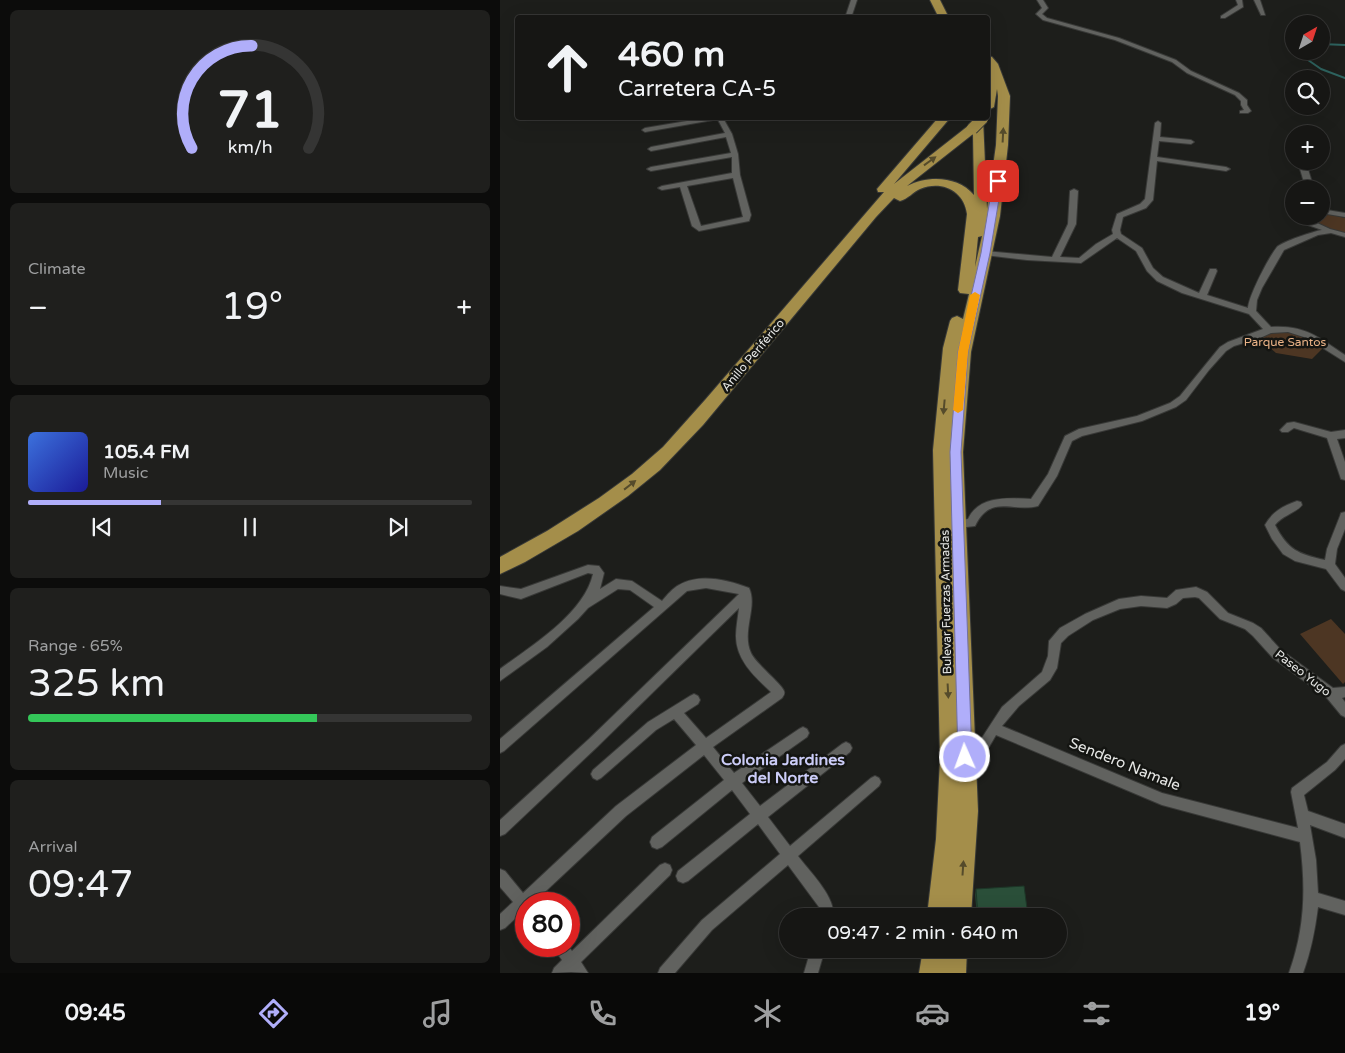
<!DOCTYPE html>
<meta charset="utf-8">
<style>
:root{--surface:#161614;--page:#1f1f1d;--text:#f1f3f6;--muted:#9e9fa0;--line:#353534;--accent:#b0aefa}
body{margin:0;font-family:"Varela Round",sans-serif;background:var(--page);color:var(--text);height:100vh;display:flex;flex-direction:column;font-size:19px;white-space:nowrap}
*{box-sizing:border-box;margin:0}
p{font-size:16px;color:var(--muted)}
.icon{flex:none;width:28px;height:28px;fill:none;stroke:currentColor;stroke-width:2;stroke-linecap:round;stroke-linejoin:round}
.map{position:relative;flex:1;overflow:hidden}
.side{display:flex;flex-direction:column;gap:10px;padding:10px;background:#0c0c0b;width:500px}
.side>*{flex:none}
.top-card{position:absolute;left:15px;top:15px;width:475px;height:105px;border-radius:5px;box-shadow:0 5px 20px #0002,0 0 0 1px var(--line);background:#161614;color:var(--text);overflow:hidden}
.needle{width:32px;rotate:39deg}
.fabs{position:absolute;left:785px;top:15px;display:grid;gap:10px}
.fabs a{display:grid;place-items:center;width:45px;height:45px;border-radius:50%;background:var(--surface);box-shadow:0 5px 20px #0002,0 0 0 1px var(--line);font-size:25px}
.speed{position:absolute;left:15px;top:892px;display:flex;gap:10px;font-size:25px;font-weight:700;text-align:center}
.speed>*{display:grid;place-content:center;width:65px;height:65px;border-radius:50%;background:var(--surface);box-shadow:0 5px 20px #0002,0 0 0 1px var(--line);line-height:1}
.speed .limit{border:8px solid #d22;background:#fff;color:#111}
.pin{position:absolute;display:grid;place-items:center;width:42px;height:42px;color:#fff;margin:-21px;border-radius:10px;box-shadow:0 2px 8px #0006}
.me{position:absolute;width:55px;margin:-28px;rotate:358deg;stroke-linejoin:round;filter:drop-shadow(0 0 4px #0008)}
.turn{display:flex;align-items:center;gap:18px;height:105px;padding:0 20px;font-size:22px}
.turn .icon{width:65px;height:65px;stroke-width:2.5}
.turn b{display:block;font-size:35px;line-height:42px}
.big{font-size:38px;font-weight:600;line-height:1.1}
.side .tile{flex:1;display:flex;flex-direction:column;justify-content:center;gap:8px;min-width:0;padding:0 18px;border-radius:8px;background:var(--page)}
.side .dial{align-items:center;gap:0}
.dial svg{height:130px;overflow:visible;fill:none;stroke:var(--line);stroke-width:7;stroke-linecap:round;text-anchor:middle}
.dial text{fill:var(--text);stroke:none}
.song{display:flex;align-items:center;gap:15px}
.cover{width:60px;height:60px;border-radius:8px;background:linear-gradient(135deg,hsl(220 70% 55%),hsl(240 70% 35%))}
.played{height:5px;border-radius:2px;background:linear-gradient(90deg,var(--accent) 30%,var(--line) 30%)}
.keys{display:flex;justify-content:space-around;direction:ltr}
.heat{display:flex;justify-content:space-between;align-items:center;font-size:28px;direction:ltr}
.charge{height:8px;border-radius:4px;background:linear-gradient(90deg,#34c759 65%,var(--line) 0)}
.trip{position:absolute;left:279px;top:908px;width:288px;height:50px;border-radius:25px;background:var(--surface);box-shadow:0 5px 20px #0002,0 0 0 1px var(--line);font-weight:600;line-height:50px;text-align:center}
.menu{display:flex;height:80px;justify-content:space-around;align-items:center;background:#090908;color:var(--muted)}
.menu .icon{width:35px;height:35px}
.menu .current{color:var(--accent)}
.menu b{font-size:22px;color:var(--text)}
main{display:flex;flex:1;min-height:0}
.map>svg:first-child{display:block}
.green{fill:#4d3623}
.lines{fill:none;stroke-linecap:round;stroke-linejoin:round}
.stream{stroke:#2e635f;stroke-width:2}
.street-casing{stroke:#383937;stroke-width:2}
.highway-casing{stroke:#383937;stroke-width:2}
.street{fill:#61625f;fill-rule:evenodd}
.highway{fill:#a48e4a;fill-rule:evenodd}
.highway-bridge-casing{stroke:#383937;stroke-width:13;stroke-linecap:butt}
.highway-bridge{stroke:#a48e4a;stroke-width:11}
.wall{fill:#244431}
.building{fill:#2a4f39;stroke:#1d3728}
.oneway{fill:#554b2b}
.route{fill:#b0aefa;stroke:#7271a2}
.slow{fill:#f59e0b}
.labels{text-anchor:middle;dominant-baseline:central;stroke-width:5;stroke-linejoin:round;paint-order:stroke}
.park-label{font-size:12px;fill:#ebb387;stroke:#141512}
.street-label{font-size:12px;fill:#e6e7e5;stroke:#141512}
.near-street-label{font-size:15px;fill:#e6e7e5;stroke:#141512}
.near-neighbourhood-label{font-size:16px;font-weight:bold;fill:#cbccf7;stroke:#141512}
</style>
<main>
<section class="side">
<div class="tile dial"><svg viewBox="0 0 100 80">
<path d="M14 69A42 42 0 1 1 86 69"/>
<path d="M14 69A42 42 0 0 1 51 6" stroke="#b0aefa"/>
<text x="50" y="56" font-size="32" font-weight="700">71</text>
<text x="50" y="72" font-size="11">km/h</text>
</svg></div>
<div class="tile"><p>Climate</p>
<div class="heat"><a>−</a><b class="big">19°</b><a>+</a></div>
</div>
<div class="tile">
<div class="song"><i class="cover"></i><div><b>105.4 FM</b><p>Music</p></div></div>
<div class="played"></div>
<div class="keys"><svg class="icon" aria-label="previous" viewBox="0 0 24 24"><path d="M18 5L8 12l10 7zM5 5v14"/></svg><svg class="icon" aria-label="pause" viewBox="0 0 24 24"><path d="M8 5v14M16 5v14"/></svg><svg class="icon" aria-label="next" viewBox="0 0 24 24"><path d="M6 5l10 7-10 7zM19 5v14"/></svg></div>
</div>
<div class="tile"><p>Range · 65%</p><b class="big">325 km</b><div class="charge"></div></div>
<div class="tile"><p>Arrival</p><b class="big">09:47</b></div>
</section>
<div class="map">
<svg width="845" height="973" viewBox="0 0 845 973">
<rect width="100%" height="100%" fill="#1d1e1b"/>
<!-- green -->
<g class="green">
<polygon points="821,212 845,218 845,236 816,227 816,216 821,216"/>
<polygon points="788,329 825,346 812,359 776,353 757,336"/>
<polygon points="831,619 845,634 845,682 843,684 800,634"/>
</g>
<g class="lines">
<!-- stream -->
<g class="stream">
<polyline points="821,44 845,45"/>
<polyline points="799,51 798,53 821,69 845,78"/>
</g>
<!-- street casing -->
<g class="street-casing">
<g id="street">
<polygon points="351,0 357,0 351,18 345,18"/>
<polygon points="537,0 543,0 548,8 542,14 547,18 619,38 676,60 691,71 739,93 747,100 747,105 751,111 748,113 740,113 740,111 744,110 741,105 741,101 735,95 687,73 672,62 615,40 543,20 536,14 542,8"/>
<polygon points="736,0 742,0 743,7 725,18 721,18 721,16 738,5"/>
<polygon points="754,0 760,0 765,15 761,15"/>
<polygon points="205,118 216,118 213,120 145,132 142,130 145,128"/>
<path d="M217,118H223L232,134L238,154L240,175L251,215L249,221L199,231L192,226L180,187L162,190L158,188L162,186L232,173V157L151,171L147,169L151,167L231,153L226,137L151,151L148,149L151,147L225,133ZM233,178L243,217L201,226L187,186Z"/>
<path d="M658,121L661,123L660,137L691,140L694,142L691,144L659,141L657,157L726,167L730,169L726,171L657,161L653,200L646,208L623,217L620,230L621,234L642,248L653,268L663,277L699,293L710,269H716L717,271L707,295L748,308C749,295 769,257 777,247C782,242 814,231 822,230L808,225L807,216H815V222L830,229L845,233V237L831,233L818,235L784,250L762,288L757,300L756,311L771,327C805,325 818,337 845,355V362L807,338L788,332L771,333L760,338L734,346L726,351L709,370L686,400L676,407L642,421L582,436L572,441L557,476L538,506C513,513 491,493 475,526L458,528L454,527L453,524L454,521L468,519C479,495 509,498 531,499L548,474L565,436L579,429L637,416L670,403L680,396L720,347L728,342L763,329L749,314L682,293L657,281L647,271L636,251L617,238L581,263L527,260L485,255L481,253L485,251L552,257L568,224L570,191L574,189L578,191L576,224L560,257L579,258L596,244L613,234L612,230L617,214L640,204L645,199L655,123Z"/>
<polygon points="801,167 808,169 814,189 806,189 800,169"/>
<polygon points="821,209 845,213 845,217 821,213"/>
<polygon points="794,422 831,432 845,430 845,438 837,439 845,462 845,480 841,479 840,476 827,438 794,428 788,432 782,432 780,430 787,423"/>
<path d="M797,501L801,502L802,505C796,513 783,515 775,525C788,550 798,554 825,560L827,549L840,516L841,513L845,512V529L837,549L835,564L845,578V591L841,589L826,569L795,561L783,554L772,539L765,525C772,512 783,506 797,501Z"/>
<path d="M88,565L99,566L104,573L100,589L116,579L132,581L162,601C167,595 173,588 179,585C200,573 228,580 249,588C258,607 241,631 251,653C256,664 282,684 284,691C285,694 284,695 282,698L213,747L234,773L299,729L303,727L307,729L309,733L307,737L242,783L260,806L342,744L346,742L350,744L352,748L350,752L268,817L290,846L371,778L375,776L379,778L381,782L379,786L298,856C309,871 336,897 333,916H319V907L288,865L212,930L175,973H158L160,968L202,920L280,854L258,824L188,881L183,883L178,881L176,876L178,871L250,814L232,790L162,847L157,849L152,847L150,842L152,837L224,780L204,755L126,816L32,904H26V914L22,912L5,928L0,930V914L13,902L0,887V869L5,871L23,893L116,806L196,745L174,719L156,730L101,778L97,780L93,778L91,774L93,770L148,722L190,696L194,694L198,696L200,700L198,704L184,713L206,738L271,692C255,677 236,660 236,636C236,627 238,617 239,608L97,747L5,834L0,836V820L89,739L239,594L206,588L187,591L4,751L0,753V739L154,607L130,590L118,589L88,608L78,619L47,647L0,681V669C31,646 84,614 93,574L88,573L21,599L0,594V586L21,589Z"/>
<path d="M696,587L707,592L728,613L753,623L761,628L781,650L833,688L845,687V697L842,698L845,702V717L841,715L827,698L773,658L753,636L745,629L720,619L699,598L695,597L683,598L676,604L667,608L641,606L620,609L593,620L568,636L561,643L557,668L550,680L519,706L502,726L662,793L798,828L791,792L792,788L827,762L841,746L845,744V759L835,770L804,795L808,811L845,824V838L810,825L816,860L818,893L845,901V915L818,907C815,930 811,951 803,973H789C805,928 806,889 800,842L662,805L496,735L482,759L465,763L461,761L459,757L461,753L474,750L502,707L542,672L548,656L549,641L560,628L585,614L619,599L641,596L667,598L676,590Z"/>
<polygon points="165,863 170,865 172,870 170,875 81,962 88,973 71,972 52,973 54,968 62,960 52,946 68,946 72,951 160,865"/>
<polygon points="311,949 325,949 318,973 304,973"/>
</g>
</g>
<!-- highway casing -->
<g class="highway-casing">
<g id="highway">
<polygon points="430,0 440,0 449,18 439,18"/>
<path d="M488,56L492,57L498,64L510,96L508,145L500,216L471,352L463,452L478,811L471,916H427L436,839L440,759L433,450L443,348L450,321L452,318L457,316L463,319L469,294L460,293L458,290L467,214C464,191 442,180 420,189C413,192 408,199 400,201L394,198L376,217L203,425L160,470L128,496L78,531L25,562L0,574V557L47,531L99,498L132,474L163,447L205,400L384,192H378L377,189L438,118H450L394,184L468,126H472L473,118H483L487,209L496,145L498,96L497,89L494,107L488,110ZM473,134L474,195C458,176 428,175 407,186ZM482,236L475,267L478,237Z"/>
<polygon points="423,949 467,949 466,973 419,973"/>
</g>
</g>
<!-- street -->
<use href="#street" class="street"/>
<!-- highway -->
<use href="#highway" class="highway"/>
<!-- highway-bridge casing -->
<g class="highway-bridge-casing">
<polyline id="highway-bridge" points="472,129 483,118"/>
</g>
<!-- highway-bridge -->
<use href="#highway-bridge" class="highway-bridge"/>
</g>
<!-- wall -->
<polygon class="wall" points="476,889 528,916 477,916 475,895"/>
<!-- building -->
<polygon class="building" points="524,886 528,916 478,916 476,889"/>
<!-- one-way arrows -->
<defs><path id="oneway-solid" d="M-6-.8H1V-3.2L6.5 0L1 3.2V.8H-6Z" transform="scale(1.25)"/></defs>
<g class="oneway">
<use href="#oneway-solid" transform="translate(503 135) rotate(-87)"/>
<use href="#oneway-solid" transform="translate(430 161) rotate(-36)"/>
<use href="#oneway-solid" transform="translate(444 407) rotate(95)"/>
<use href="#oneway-solid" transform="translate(130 485) rotate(-38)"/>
<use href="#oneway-solid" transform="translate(448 691) rotate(87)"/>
<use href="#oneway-solid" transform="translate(463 868) rotate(-86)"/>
</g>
<!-- route -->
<polygon class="route" points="498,178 502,181 490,253 468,352 461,452 472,757 470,762 465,764 460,762 458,757 450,452 458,352 481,253 493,181"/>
<!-- slow -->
<polygon class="slow" points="475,292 480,295 468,352 463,410 458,413 453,410 458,352 470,295"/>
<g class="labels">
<!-- park labels -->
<g class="park-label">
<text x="785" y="342">Parque Santos</text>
</g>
<!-- street labels -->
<g class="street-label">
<text transform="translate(253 355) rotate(-50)">Anillo Periférico</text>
<text transform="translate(446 602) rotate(-91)">Bulevar Fuerzas Armadas</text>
<text transform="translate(803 673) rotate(38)">Paseo Yugo</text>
</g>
<!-- near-street labels -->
<g class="near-street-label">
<text transform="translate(625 764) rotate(22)">Sendero Namale</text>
</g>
<!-- near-neighbourhood labels -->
<g class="near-neighbourhood-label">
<text x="283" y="760">Colonia Jardines<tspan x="283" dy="18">del Norte</tspan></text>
</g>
</g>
</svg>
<div class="fabs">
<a><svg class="needle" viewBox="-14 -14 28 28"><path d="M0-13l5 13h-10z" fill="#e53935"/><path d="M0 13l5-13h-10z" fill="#9e9fa0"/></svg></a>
<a><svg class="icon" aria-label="search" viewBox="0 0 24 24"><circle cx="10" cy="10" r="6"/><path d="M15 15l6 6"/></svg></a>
<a>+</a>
<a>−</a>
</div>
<div class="speed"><div class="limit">80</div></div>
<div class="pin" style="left:498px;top:181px;background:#d93025"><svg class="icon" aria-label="arrive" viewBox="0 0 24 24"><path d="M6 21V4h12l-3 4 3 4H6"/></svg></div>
<svg class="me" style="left:465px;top:757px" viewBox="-20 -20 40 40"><circle r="17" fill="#b0aefa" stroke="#fff" stroke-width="3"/><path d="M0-11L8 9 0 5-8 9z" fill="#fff"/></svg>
<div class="trip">09:47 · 2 min · 640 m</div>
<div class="top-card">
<div class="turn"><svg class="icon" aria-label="ahead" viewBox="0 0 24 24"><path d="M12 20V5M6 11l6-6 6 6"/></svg><div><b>460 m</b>Carretera CA-5</div></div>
</div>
</div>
</main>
<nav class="menu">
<b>09:45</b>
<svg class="icon current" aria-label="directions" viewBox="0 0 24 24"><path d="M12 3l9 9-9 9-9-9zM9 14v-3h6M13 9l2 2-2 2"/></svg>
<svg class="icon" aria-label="music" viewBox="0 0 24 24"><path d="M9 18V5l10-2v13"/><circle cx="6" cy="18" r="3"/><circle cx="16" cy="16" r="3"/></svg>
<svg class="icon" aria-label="phone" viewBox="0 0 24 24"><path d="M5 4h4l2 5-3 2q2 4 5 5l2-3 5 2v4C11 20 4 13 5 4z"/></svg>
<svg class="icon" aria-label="climate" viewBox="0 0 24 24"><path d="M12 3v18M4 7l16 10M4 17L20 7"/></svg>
<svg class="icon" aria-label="car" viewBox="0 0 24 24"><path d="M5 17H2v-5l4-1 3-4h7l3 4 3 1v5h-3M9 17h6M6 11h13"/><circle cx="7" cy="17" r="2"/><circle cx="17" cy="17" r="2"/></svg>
<svg class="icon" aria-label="filters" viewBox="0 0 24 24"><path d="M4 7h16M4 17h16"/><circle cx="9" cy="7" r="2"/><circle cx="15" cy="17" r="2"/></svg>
<b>19°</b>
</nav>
